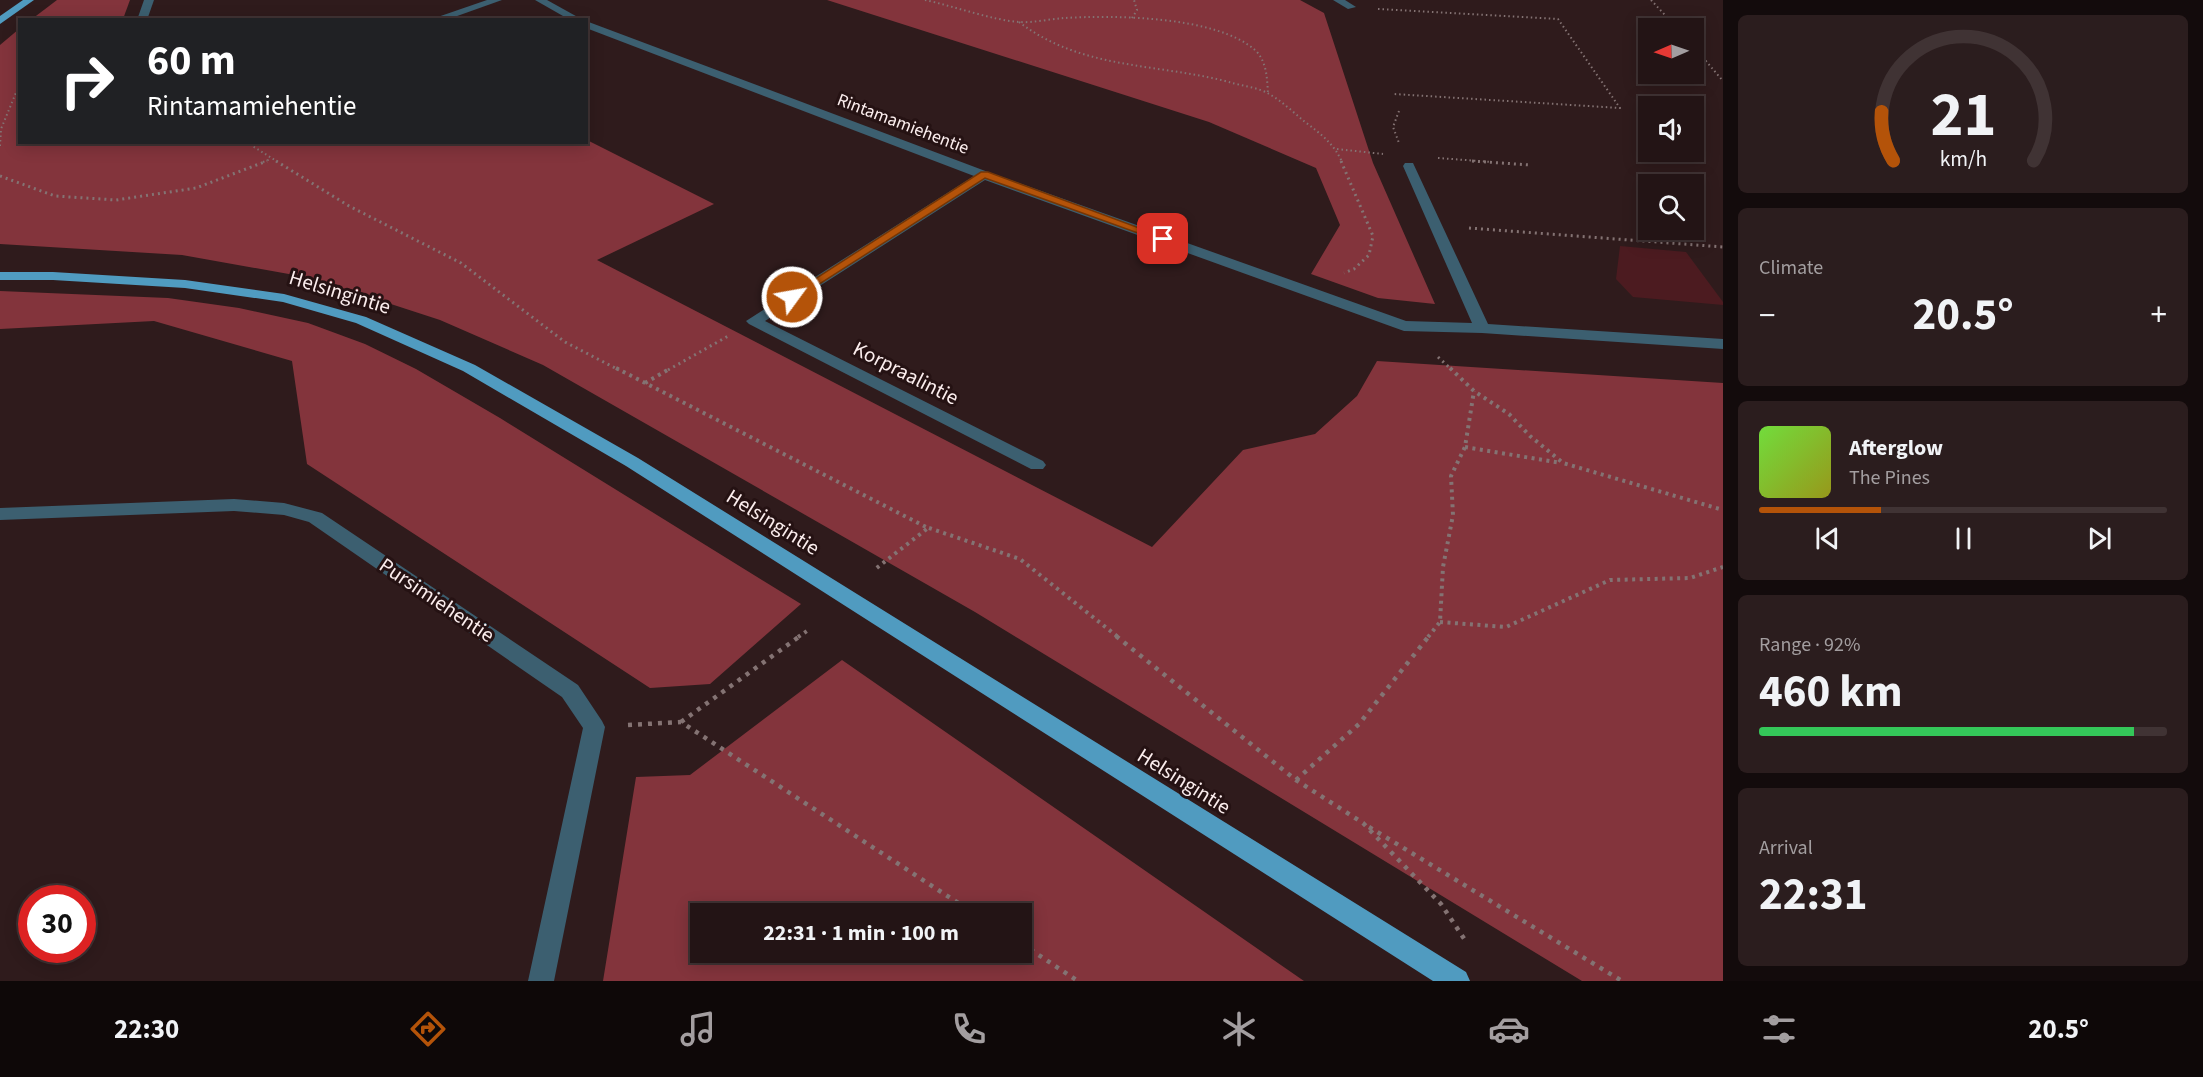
<!DOCTYPE html>
<meta charset="utf-8">
<style>
:root{--surface:#231415;--page:#2b1d1e;--text:#f1f3f6;--muted:#a39ea0;--line:#403334;--accent:#b45309}
body{margin:0;font-family:"Source Sans 3",sans-serif;background:var(--page);color:var(--text);height:100vh;display:flex;flex-direction:column;font-size:22px;white-space:nowrap}
*{box-sizing:border-box;margin:0}
p{font-size:20px;color:var(--muted)}
.icon{flex:none;width:33px;height:33px;fill:none;stroke:currentColor;stroke-width:2;stroke-linecap:round;stroke-linejoin:round}
.map{position:relative;flex:1;overflow:hidden}
.panel{display:flex;flex-direction:column;gap:15px;padding:15px;background:#130b0c;width:480px}
.panel>*{flex:none}
.top-card{position:absolute;left:18px;top:18px;width:570px;height:126px;border-radius:0px;box-shadow:0 3px 15px #0003,0 0 0 2px var(--line);background:#202124;color:#fff;overflow:hidden}
.needle{width:39px;rotate:268deg}
.controls{position:absolute;left:1638px;top:18px;display:grid;gap:12px}
.controls a{display:grid;place-items:center;width:66px;height:66px;border-radius:0px;background:var(--surface);box-shadow:0 3px 15px #0003,0 0 0 2px var(--line);font-size:30px}
.speed{position:absolute;left:18px;top:885px;display:flex;gap:12px;font-size:30px;font-weight:700;text-align:center}
.speed>*{display:grid;place-content:center;width:78px;height:78px;border-radius:50%;background:var(--surface);box-shadow:0 3px 15px #0003,0 0 0 2px var(--line);line-height:1}
.speed .limit{border:9px solid #d22;background:#fff;color:#111}
.pin{position:absolute;display:grid;place-items:center;width:51px;height:51px;color:#fff;margin:-26px;border-radius:12px;box-shadow:0 3px 9px #0006}
.me{position:absolute;width:66px;margin:-33px;rotate:58deg;stroke-linejoin:round;filter:drop-shadow(0 0 4px #0008)}
.turn{display:flex;align-items:center;gap:21px;height:126px;padding:0 30px;font-size:27px}
.turn .icon{width:78px;height:78px;stroke-width:2.5}
.turn b{display:block;font-size:42px;line-height:51px}
.big{font-size:45px;font-weight:700;line-height:1.1}
.panel .card{flex:1;display:flex;flex-direction:column;justify-content:center;gap:9px;min-width:0;padding:0 21px;border-radius:9px;background:var(--page)}
.panel .dial{align-items:center;gap:0}
.dial svg{height:156px;overflow:visible;fill:none;stroke:var(--line);stroke-width:7;stroke-linecap:round;text-anchor:middle}
.dial text{fill:var(--text);stroke:none}
.song{display:flex;align-items:center;gap:18px}
.cover{width:72px;height:72px;border-radius:9px;background:linear-gradient(135deg,hsl(100 70% 55%),hsl(60 70% 35%))}
.played{height:6px;border-radius:3px;background:linear-gradient(90deg,var(--accent) 30%,var(--line) 30%)}
.keys{display:flex;justify-content:space-around;direction:ltr}
.heat{display:flex;justify-content:space-between;align-items:center;font-size:33px;direction:ltr}
.charge{height:9px;border-radius:4px;background:linear-gradient(90deg,#34c759 92%,var(--line) 0)}
.trip{position:absolute;left:690px;top:903px;width:342px;height:60px;border-radius:0px;background:var(--surface);box-shadow:0 3px 15px #0003,0 0 0 2px var(--line);font-weight:700;line-height:60px;text-align:center}
.tab-bar{display:flex;height:96px;justify-content:space-around;align-items:center;background:#0e0808;color:var(--muted)}
.tab-bar .icon{width:42px;height:42px}
.tab-bar .current{color:var(--accent)}
.tab-bar b{font-size:27px;color:var(--text)}
main{display:flex;flex:1;min-height:0}
.map>svg:first-child{display:block}
.green{fill:#4c1b20}
.forest{fill:#83343c;fill-rule:evenodd}
.lines{fill:none;stroke-linecap:round;stroke-linejoin:round}
.path-far3{stroke:#847373;stroke-width:2;stroke-dasharray:1.5 3;stroke-linecap:butt}
.path-far2{stroke:#847373;stroke-width:3;stroke-dasharray:2 4;stroke-linecap:butt}
.path-far1{stroke:#847373;stroke-width:4;stroke-dasharray:3 4.5;stroke-linecap:butt}
.path{stroke:#847373;stroke-width:4.5;stroke-dasharray:4 6;stroke-linecap:butt}
.minor{fill:#3c5f70;fill-rule:evenodd}
.major{fill:#509bc0;fill-rule:evenodd}
.route{fill:#b45309;stroke:#753606;stroke-width:1.5}
.labels{text-anchor:middle;dominant-baseline:central;stroke-width:6;stroke-linejoin:round;paint-order:stroke}
.far-street-label{font-size:18px;fill:#fbeded;stroke:#251213}
.street-label{font-size:21px;fill:#fbeded;stroke:#251213}
</style>
<main>
<div class="map">
<svg width="1723" height="981" viewBox="0 0 1723 981">
<rect width="100%" height="100%" fill="#2f1b1c"/>
<!-- green -->
<polygon class="green" points="1620,246 1686,252 1723,302 1723,305 1633,297 1616,279"/>
<!-- forest -->
<g class="forest">
<polygon points="57,0 130,0 123,19 32,19"/>
<polygon points="827,0 1300,0 1324,13 1373,163 1435,304 1378,298 1311,274 1340,225 1316,168 1209,122"/>
<polygon points="19,29 20,142 586,142 587,140 714,204 597,260 1152,547 1243,450 1315,434 1357,396 1377,361 1723,383 1723,981 1582,981 975,612 543,365 440,320 311,278 182,255 0,244 0,45"/>
<polygon points="0,291 168,298 239,308 308,323 365,344 416,369 500,418 801,604 710,684 650,688 307,464 292,361 154,321 0,329"/>
<path d="M842,660L1304,981H603L636,777L690,775ZM700,914H1022V952H700Z"/>
</g>
<g class="lines">
<!-- path-far3 -->
<g class="path-far3">
<path d="M925,0C953,6 992,20 1019,22C1033,23 1050,19 1064,18C1115,15 1216,16 1255,50C1267,61 1267,79 1268,93"/>
<polyline points="1651,0 1677,28"/>
<polyline points="1378,9 1558,19 1620,108 1394,94"/>
<polyline points="1132,18 1137,10 1134,0"/>
<path d="M1019,22C1082,70 1156,63 1229,82C1241,86 1258,87 1269,94C1282,101 1294,113 1305,122C1321,134 1334,144 1342,162"/>
<polyline points="1694,47 1723,81"/>
<polyline points="1399,111 1393,127 1399,143"/>
<polyline points="246,142 278,162"/>
<polyline points="0,146 1,129 20,83"/>
<polyline points="1337,149 1383,154"/>
<polyline points="1438,158 1492,162"/>
<polyline points="263,162 271,159"/>
</g>
<!-- path-far2 -->
<g class="path-far2">
<polyline points="276,161 349,206 461,263 565,342 619,370"/>
<polyline points="1341,161 1373,236 1369,255 1354,269 1344,273"/>
<polyline points="1472,161 1530,165"/>
<polyline points="0,176 55,196 116,200 196,188 267,161"/>
<polyline points="1469,228 1723,247"/>
<polyline points="1438,357 1452,370"/>
<polyline points="668,370 730,335"/>
</g>
<!-- path-far1 -->
<g class="path-far1">
<polyline points="616,368 928,528 874,570"/>
<polyline points="1450,368 1474,391 1509,414 1530,436 1563,463 1723,510"/>
<polyline points="645,383 671,368"/>
<polyline points="1465,447 1561,463"/>
<polyline points="929,528 1020,559 1118,637"/>
<polyline points="1440,622 1506,627 1610,580 1690,578 1723,567"/>
<polyline points="798,637 807,631"/>
<polyline points="1428,637 1440,622 1443,567 1453,515 1451,476 1465,447 1474,391"/>
</g>
<!-- path -->
<g class="path">
<polyline points="1116,636 1296,780 1363,823 1441,904 1465,940"/>
<polyline points="681,722 800,636"/>
<polyline points="628,725 681,722 975,914"/>
<polyline points="1296,780 1359,724 1429,636"/>
<polyline points="1369,827 1622,981"/>
<polyline points="1022,944 1078,981"/>
</g>
<!-- minor -->
<g class="minor">
<polygon points="144,0 154,0 147,20 137,20"/>
<polygon points="487,0 502,0 446,20 429,20"/>
<polygon points="535,0 547,0 583,20 570,20"/>
<polygon points="1333,0 1345,0 1356,7 1348,9"/>
<polygon points="586,21 988,172 1406,321 1472,323 1403,166 1405,163 1413,163 1488,324 1723,339 1723,349 1482,333 1404,331 985,180 765,321 1043,461 1046,465 1043,469 1031,469 749,324 746,321 974,176 586,28"/>
<polygon points="234,499 284,503 322,513 578,685 602,721 605,727 554,981 528,981 583,728 562,697 309,522 284,515 234,511 0,520 0,508"/>
</g>
<!-- major -->
<g class="major">
<polygon points="23,0 34,0 0,24 0,16"/>
<polygon points="0,272 53,272 185,280 284,294 366,317 475,365 638,458 1466,972 1470,981 1433,981 626,466 463,371 356,323 283,302 185,288 53,280 0,280"/>
</g>
</g>
<!-- route -->
<polygon class="route" points="981,172 988,172 1169,239 1160,241 985,178 796,299 788,299 787,297"/>
<g class="labels">
<!-- far-street labels -->
<g class="far-street-label">
<text transform="translate(903 124) rotate(21)">Rintamamiehentie</text>
</g>
<!-- street labels -->
<g class="street-label">
<text transform="translate(340 292) rotate(17)">Helsingintie</text>
<text transform="translate(906 373) rotate(27)">Korpraalintie</text>
<text transform="translate(773 522) rotate(32)">Helsingintie</text>
<text transform="translate(437 600) rotate(34)">Pursimiehentie</text>
<text transform="translate(1184 781) rotate(32)">Helsingintie</text>
</g>
</g>
</svg>
<div class="controls">
<a><svg class="needle" viewBox="-14 -14 28 28"><path d="M0-13l5 13h-10z" fill="#e53935"/><path d="M0 13l5-13h-10z" fill="#a39ea0"/></svg></a>
<a><svg class="icon" aria-label="sound" viewBox="0 0 24 24"><path d="M4 9h4l5-4v14l-5-4H4zM17 9q2 3 0 6"/></svg></a>
<a><svg class="icon" aria-label="search" viewBox="0 0 24 24"><circle cx="10" cy="10" r="6"/><path d="M15 15l6 6"/></svg></a>
</div>
<div class="speed"><div class="limit">30</div></div>
<div class="pin" style="left:1163px;top:239px;background:#d93025"><svg class="icon" aria-label="arrive" viewBox="0 0 24 24"><path d="M6 21V4h12l-3 4 3 4H6"/></svg></div>
<svg class="me" style="left:792px;top:297px" viewBox="-20 -20 40 40"><circle r="17" fill="#b45309" stroke="#fff" stroke-width="3"/><path d="M0-11L8 9 0 5-8 9z" fill="#fff"/></svg>
<div class="trip">22:31 · 1 min · 100 m</div>
<div class="top-card">
<div class="turn"><svg class="icon" aria-label="right" viewBox="0 0 24 24"><path d="M7 20v-9h11M14 6l5 5-5 5"/></svg><div><b>60 m</b>Rintamamiehentie</div></div>
</div>
</div>
<section class="panel">
<div class="card dial"><svg viewBox="0 0 100 80">
<path d="M14 69A42 42 0 1 1 86 69"/>
<path d="M14 69A42 42 0 0 1 8 44" stroke="#b45309"/>
<text x="50" y="56" font-size="32" font-weight="700">21</text>
<text x="50" y="72" font-size="11">km/h</text>
</svg></div>
<div class="card"><p>Climate</p>
<div class="heat"><a>−</a><b class="big">20.5°</b><a>+</a></div>
</div>
<div class="card">
<div class="song"><i class="cover"></i><div><b>Afterglow</b><p>The Pines</p></div></div>
<div class="played"></div>
<div class="keys"><svg class="icon" aria-label="previous" viewBox="0 0 24 24"><path d="M18 5L8 12l10 7zM5 5v14"/></svg><svg class="icon" aria-label="pause" viewBox="0 0 24 24"><path d="M8 5v14M16 5v14"/></svg><svg class="icon" aria-label="next" viewBox="0 0 24 24"><path d="M6 5l10 7-10 7zM19 5v14"/></svg></div>
</div>
<div class="card"><p>Range · 92%</p><b class="big">460 km</b><div class="charge"></div></div>
<div class="card"><p>Arrival</p><b class="big">22:31</b></div>
</section>
</main>
<nav class="tab-bar">
<b>22:30</b>
<svg class="icon current" aria-label="directions" viewBox="0 0 24 24"><path d="M12 3l9 9-9 9-9-9zM9 14v-3h6M13 9l2 2-2 2"/></svg>
<svg class="icon" aria-label="music" viewBox="0 0 24 24"><path d="M9 18V5l10-2v13"/><circle cx="6" cy="18" r="3"/><circle cx="16" cy="16" r="3"/></svg>
<svg class="icon" aria-label="phone" viewBox="0 0 24 24"><path d="M5 4h4l2 5-3 2q2 4 5 5l2-3 5 2v4C11 20 4 13 5 4z"/></svg>
<svg class="icon" aria-label="climate" viewBox="0 0 24 24"><path d="M12 3v18M4 7l16 10M4 17L20 7"/></svg>
<svg class="icon" aria-label="car" viewBox="0 0 24 24"><path d="M5 17H2v-5l4-1 3-4h7l3 4 3 1v5h-3M9 17h6M6 11h13"/><circle cx="7" cy="17" r="2"/><circle cx="17" cy="17" r="2"/></svg>
<svg class="icon" aria-label="filters" viewBox="0 0 24 24"><path d="M4 7h16M4 17h16"/><circle cx="9" cy="7" r="2"/><circle cx="15" cy="17" r="2"/></svg>
<b>20.5°</b>
</nav>
